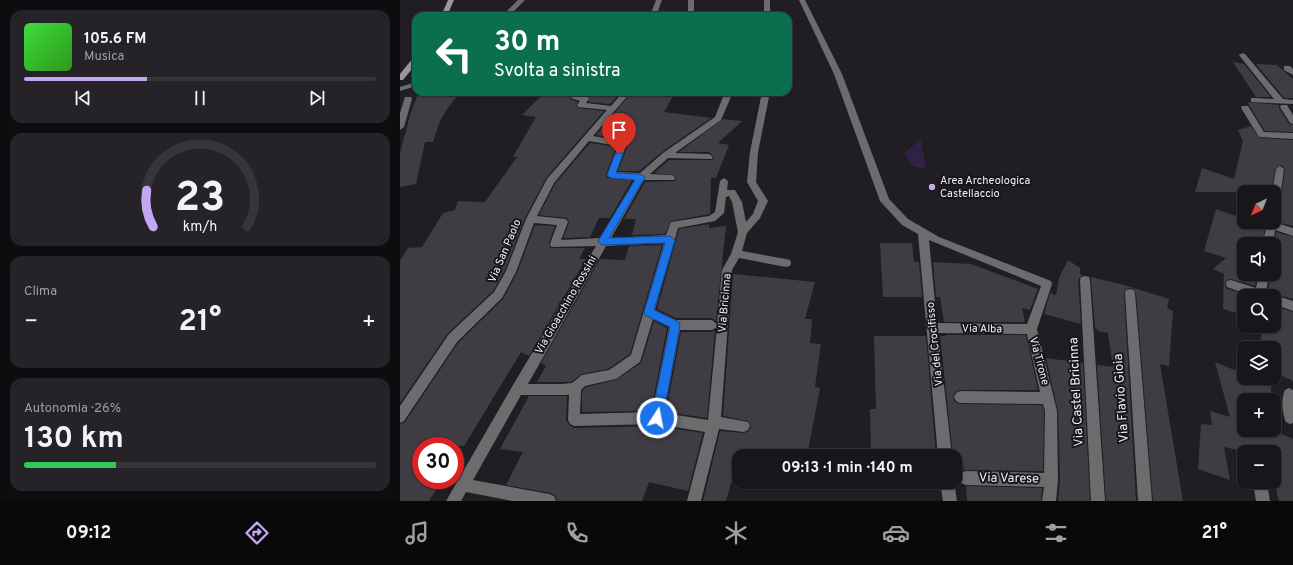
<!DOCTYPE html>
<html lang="it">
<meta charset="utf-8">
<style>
:root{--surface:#18161a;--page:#252327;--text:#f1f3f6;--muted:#9f9fa2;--line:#363539;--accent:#c3a7f2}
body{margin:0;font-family:Overpass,sans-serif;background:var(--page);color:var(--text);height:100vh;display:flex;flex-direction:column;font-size:15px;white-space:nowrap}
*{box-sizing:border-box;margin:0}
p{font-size:13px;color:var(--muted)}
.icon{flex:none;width:22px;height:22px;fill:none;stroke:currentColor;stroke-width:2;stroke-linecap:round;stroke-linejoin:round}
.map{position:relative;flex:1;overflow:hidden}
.side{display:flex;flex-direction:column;gap:10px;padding:10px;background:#0d0c0e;width:400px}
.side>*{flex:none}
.hud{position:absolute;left:12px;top:12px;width:380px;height:84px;border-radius:12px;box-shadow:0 1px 3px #0004,0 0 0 1px var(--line);background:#0b6e4f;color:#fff;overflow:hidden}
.needle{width:26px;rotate:223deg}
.fabs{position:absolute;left:837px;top:185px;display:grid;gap:8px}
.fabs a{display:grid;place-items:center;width:44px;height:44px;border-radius:8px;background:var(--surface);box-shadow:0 1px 3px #0004,0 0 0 1px var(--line);font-size:20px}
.speed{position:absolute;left:12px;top:437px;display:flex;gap:8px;font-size:20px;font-weight:700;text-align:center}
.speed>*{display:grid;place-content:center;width:52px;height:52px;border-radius:50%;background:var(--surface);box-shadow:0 1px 3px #0004,0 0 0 1px var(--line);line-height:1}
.speed .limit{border:6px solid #d22;background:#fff;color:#111}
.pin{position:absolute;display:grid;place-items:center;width:34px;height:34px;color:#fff;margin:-41px -17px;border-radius:50% 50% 50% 0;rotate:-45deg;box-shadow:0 0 4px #0007}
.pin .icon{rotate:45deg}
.me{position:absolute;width:44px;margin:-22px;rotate:11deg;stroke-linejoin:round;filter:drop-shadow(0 0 3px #0008)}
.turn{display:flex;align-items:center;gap:14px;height:84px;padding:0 16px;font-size:18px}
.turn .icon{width:52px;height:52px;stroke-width:2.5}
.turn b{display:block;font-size:28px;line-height:34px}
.big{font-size:30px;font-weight:700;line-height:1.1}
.side .tile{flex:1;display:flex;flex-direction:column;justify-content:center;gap:6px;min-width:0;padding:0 14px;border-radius:12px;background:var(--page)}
.side .dial{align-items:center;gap:0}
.dial svg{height:104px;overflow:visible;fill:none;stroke:var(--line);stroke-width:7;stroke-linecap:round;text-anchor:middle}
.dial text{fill:var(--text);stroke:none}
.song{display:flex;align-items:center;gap:12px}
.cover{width:48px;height:48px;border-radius:6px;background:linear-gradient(135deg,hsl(120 70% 55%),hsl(110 70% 35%))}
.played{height:4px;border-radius:2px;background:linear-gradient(90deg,var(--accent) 35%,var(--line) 35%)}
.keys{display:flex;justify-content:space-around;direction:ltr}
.heat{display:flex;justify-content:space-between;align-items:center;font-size:22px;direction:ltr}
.charge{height:6px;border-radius:3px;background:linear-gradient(90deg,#34c759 26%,var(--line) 0)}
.trip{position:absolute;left:332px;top:449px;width:230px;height:40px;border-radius:12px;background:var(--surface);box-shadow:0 1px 3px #0004,0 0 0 1px var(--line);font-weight:700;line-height:40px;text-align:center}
.dock{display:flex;height:64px;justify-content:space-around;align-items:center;background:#0a090a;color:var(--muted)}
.dock .icon{width:28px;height:28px}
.dock .on{color:var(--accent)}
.dock b{font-size:18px;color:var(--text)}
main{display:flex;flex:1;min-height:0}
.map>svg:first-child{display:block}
.green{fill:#312147}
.building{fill:#3f3d43}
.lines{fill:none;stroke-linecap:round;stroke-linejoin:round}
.street{fill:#6c6c6e;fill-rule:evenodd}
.secondary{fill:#99979c;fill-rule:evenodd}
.route{fill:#1a73e8;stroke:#114b97}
.poi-dot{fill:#c3a7f2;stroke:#17151a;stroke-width:1.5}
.labels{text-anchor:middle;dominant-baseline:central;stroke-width:4;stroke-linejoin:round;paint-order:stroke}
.poi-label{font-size:11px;fill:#f1f0f4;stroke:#17151a;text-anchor:start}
.street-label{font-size:11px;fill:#f1f0f4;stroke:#17151a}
.near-street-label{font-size:13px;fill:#f1f0f4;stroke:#17151a}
</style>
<main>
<section class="side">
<div class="tile">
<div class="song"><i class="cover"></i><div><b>105.6 FM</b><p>Musica</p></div></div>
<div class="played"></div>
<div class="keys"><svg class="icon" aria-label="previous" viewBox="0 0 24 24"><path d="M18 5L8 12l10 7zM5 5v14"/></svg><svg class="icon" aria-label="pause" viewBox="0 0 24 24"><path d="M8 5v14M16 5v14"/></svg><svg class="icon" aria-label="next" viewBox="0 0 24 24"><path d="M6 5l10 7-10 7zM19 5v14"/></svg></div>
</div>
<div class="tile dial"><svg viewBox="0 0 100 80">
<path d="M14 69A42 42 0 1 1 86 69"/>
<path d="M14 69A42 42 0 0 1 9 41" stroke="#c3a7f2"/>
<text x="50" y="56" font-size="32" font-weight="700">23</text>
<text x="50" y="72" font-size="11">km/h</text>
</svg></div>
<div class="tile"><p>Clima</p>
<div class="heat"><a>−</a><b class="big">21°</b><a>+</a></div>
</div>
<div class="tile"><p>Autonomia · 26%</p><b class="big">130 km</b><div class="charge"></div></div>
</section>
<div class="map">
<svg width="893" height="501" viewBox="0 0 893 501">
<rect width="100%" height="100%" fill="#201e23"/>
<!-- green -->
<path class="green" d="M521,139C522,149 525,159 525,169L513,166L504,153Z"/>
<!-- building -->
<g class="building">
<polygon points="833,62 844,64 871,97 856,97"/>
<polygon points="856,64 877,65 893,79 893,98 884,98"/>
<polygon points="60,92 47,109 40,121 33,142 25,142 16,184 0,187 0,153 10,115 17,96"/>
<polygon points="145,92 172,92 170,99 178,102 176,106 178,108 204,111 146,178 125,218 105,270 93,291 48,333 0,403 0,261 8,248 22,247 43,213 55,210 58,201 85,202 117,157 113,157 136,117 122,115"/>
<polygon points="183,92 221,92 210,104 189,102 189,96 182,95"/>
<polygon points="232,92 253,92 252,94 273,96 264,112 311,118 262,152 239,171 218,171 228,145 227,141 196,135"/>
<polygon points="847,102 879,105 879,108 889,124 893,125 893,132 865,131"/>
<polygon points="323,119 342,121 318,143 329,145 316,178 311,178 310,214 271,221 265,234 232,235 236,219 224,219 245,182 275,181 276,177 274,175 254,173 269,160 313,160 314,157 309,152 279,152"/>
<polygon points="851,126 859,138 893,140 893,226 878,222 876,219 880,206 885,169 881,165 875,169 871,192 795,192 802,168 834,179 843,141 838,130"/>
<polygon points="190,143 216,147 206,174 207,178 232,180 210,218 199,218 190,237 163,238 169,223 167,218 139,215 155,184"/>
<polygon points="816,209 844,219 844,222 851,222 865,227 862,244 844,244 844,274 857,274 855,286 831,279 827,280 825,284 826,288 848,296 844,296 844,315 823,309 824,274 813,269 826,258 804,251"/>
<polygon points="309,224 309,228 326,226 316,321 312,318 276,318 257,309 279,229"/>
<polygon points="135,225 155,226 149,243 150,248 185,248 179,259 186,259 129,356 121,352 64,446 21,446 21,480 43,480 29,501 0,501 0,424 5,422 58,343 103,299 117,273"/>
<polygon points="876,232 893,237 893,299 874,294 870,294 868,291 870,274 874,274 874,245"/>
<polygon points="480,243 512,243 514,262 519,262 522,297 483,297"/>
<polygon points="262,245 230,354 208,369 182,374 171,382 137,382 146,366 141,363 200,259 225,260 229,246"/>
<polygon points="668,260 680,268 680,274 683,275 680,277 678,280 681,324 644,314 650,293 656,295 659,278"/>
<polygon points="533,262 571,264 638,289 630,310 622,308 625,322 544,322 540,297 536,297"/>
<polygon points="333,274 415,282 405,319 412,319 410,343 421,344 415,387 420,388 407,456 339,456 339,481 332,480 326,501 303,501 320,431 344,433 349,431 351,427 348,421 323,416"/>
<polygon points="691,277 724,285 769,299 767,308 773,311 769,366 760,364 783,501 753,501 736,293 734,289 730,288 726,289 724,293 736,501 706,501 697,365 713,367 708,333 698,331 697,329 695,328"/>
<polygon points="874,306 893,312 893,381 874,372 874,348 859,348 863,326 874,326"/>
<polygon points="254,321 267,328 251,411 182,412 182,391 186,387 216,380 241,363"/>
<polygon points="315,330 307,418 266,412 281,332 312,332"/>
<polygon points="545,335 626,335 638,390 560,390 555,392 553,398 555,402 560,404 642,405 644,411 643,471 564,470 562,456 553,456 540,336 546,336"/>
<polygon points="474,336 526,336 536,456 471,456 470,409 476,409"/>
<polygon points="646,358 683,363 690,501 658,501 660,480 658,411"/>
<polygon points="815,362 844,374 844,378 871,378 871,400 844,400 844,430 872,430 893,439 893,501 879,501 874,482 874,452 847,452 824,447 830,480 798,469 801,424 812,425 810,411 830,417"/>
<polygon points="129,396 167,396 166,420 169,425 174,428 257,426 303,433 288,491 249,482 242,501 157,501 155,495 150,493 106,485 123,452 100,449"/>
<polygon points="566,486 642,488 641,501 567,501"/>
</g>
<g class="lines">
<!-- street -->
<g class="street">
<polygon points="118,0 125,0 109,16 102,16"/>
<polygon points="256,0 262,0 256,16 250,16"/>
<rect x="288" y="0" width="6" height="16"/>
<rect x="364" y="0" width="6" height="16"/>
<path d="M399,0H405L442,74L489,199L508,219L539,237L651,281L652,284L637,329L657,411L658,480L656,501H642L644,487L566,485L561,483L559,478L561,473L566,471L644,473L645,411L643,404L560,403L556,401L554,397L556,393L560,391L640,392L627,334L538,333L552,456H538L518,234L502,225L480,201L434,74ZM529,240L641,286L627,324L537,323Z"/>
<polygon points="843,53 845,54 883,99 893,100 893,104 851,102 851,98 854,98 874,99 839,55"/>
<polygon points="884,66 890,66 893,69 893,75 884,70"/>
<polygon points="16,82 16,86 0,91 0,87"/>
<path d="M174,92H182L180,96L188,97L189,99L186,103L211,106L223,92H231L193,136L226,142L227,144L216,172L240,173L263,153L315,117L325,92H333L321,120L275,153L309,154L313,157L312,159L268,158L250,174L271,175L274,176L275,178L274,180H244L211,238L266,235L271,222L309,216L315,212L320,181L324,178L328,181L327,190H335L342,202L346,222L353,214L358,201L347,182L350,152L362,92H370L358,152L356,182L368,201L360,218L347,233L342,251L386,259L390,260L391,263L390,266L386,267L339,258L332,270L321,417L348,422L350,426L348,430L344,432L319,429L301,501H287L305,432L257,424L174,426L170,424L168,420L169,395H121L73,480L149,494L154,496L156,501H112L66,492L61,501H46L113,385L196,246L151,247L150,244L157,225L134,223L116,272L102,298L57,342L4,421L0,423V406L49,334L94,292L106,271L126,219L147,179L207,110L178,107L177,105L180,101L171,98ZM189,141L218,146L207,175L208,177L235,179L200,238L161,240L168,222L166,219L137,216L154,183ZM329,196L332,202L338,232L331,254L322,270L317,324L312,320H276L255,310L278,228L315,221L324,213L326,197ZM264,243L231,355L209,370L182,375L172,383L162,384H128L206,246ZM253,319L269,327L252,412L180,414L181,390L185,386L216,379L240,362ZM317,327L308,420L264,413L280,330H312Z"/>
<polygon points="5,97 11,97 12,99 4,127 0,130 0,113"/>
<polygon points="881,105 887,105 893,115 893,124 890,123 880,107"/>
<polygon points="842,106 848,106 864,132 893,133 893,139 859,137 841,108"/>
<polygon points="880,166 884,169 879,206 874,209 874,192 872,192 876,169"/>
<polygon points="874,219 877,223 893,228 893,236 875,230 873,244 863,244 867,222 874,222"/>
<polygon points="859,274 869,274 866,292 870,296 874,295 893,301 893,311 874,304 874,296 852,296 827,287 826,284 827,281 831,280 856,288"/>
<polygon points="685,276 689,277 690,280 705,501 691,501 680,280 681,277"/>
<polygon points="730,289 734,290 735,293 752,501 738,501 725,293 726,290"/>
<path d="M889,388L893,390V423L890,424L886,422C882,414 881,398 885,390Z"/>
<polygon points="540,482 554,482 557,501 543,501"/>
<polygon points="853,482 867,482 870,501 856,501"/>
</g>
<!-- secondary -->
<g class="secondary">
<polygon points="48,0 54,0 47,16 41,16"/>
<polygon points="13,58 16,58 16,64 3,80 0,80 0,74"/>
</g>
</g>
<!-- route -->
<polygon class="route" points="219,152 223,154 216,173 240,174 245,177 209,238 270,236 275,240 254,310 279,322 280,325 263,418 261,422 257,424 253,422 251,418 270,327 245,315 244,312 265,243 202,245 198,241 235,180 211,178 207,175 215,154"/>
<!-- markers -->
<circle class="poi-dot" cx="532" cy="187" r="4"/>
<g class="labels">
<!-- poi labels -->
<g class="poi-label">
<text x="540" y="181">Area Archeologica<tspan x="540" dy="13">Castellaccio</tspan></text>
</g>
<!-- street labels -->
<g class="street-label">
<text transform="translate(105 251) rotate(-67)">Via San Paolo</text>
<text transform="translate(325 303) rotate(-85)">Via Bricinna</text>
<text transform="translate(166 305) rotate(-60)">Via Gioacchino Rossini</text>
<text transform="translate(582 329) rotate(1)">Via Alba</text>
<text transform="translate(535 344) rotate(-96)">Via del Crocifisso</text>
<text transform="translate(639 361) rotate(75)">Via Tirone</text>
</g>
<!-- near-street labels -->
<g class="near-street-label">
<text transform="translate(677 392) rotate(-93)">Via Castel Bricinna</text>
<text transform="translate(722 398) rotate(-94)">Via Flavio Gioia</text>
<text transform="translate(609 479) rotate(1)">Via Varese</text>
</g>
</g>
</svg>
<div class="fabs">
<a><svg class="needle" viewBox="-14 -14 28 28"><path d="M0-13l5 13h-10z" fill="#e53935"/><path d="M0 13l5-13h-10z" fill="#9f9fa2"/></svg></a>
<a><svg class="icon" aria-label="sound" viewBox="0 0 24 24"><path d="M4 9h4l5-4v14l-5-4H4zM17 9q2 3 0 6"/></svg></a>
<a><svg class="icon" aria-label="search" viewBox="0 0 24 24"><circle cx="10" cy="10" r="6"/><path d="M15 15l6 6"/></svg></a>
<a><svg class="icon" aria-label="layers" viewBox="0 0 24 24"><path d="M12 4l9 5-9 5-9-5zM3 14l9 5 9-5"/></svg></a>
<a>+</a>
<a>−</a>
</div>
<div class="speed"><div class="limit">30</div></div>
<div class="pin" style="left:219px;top:154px;background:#d93025"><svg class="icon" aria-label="arrive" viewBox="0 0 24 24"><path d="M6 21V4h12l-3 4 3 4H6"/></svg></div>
<svg class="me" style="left:257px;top:418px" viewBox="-20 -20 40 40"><circle r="17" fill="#1a73e8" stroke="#fff" stroke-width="3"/><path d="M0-11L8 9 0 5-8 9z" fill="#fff"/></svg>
<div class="trip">09:13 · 1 min · 140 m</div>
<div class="hud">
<div class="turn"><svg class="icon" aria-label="left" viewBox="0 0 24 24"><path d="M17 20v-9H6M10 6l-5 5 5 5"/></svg><div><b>30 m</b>Svolta a sinistra</div></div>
</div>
</div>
</main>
<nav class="dock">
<b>09:12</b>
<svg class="icon on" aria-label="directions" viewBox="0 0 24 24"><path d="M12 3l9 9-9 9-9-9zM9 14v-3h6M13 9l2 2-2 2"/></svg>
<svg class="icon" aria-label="music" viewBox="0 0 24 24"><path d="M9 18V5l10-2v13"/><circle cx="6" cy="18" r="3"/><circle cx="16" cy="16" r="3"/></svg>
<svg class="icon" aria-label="phone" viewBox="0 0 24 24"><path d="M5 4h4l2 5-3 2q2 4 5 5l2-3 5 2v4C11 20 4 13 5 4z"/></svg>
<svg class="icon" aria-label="climate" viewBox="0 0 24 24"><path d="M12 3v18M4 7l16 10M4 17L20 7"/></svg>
<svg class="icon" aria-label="car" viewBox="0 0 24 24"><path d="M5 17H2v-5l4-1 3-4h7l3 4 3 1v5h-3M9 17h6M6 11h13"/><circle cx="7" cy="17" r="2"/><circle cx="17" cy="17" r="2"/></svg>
<svg class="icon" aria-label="filters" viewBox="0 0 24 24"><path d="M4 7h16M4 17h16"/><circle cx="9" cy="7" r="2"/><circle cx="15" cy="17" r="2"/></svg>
<b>21°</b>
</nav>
